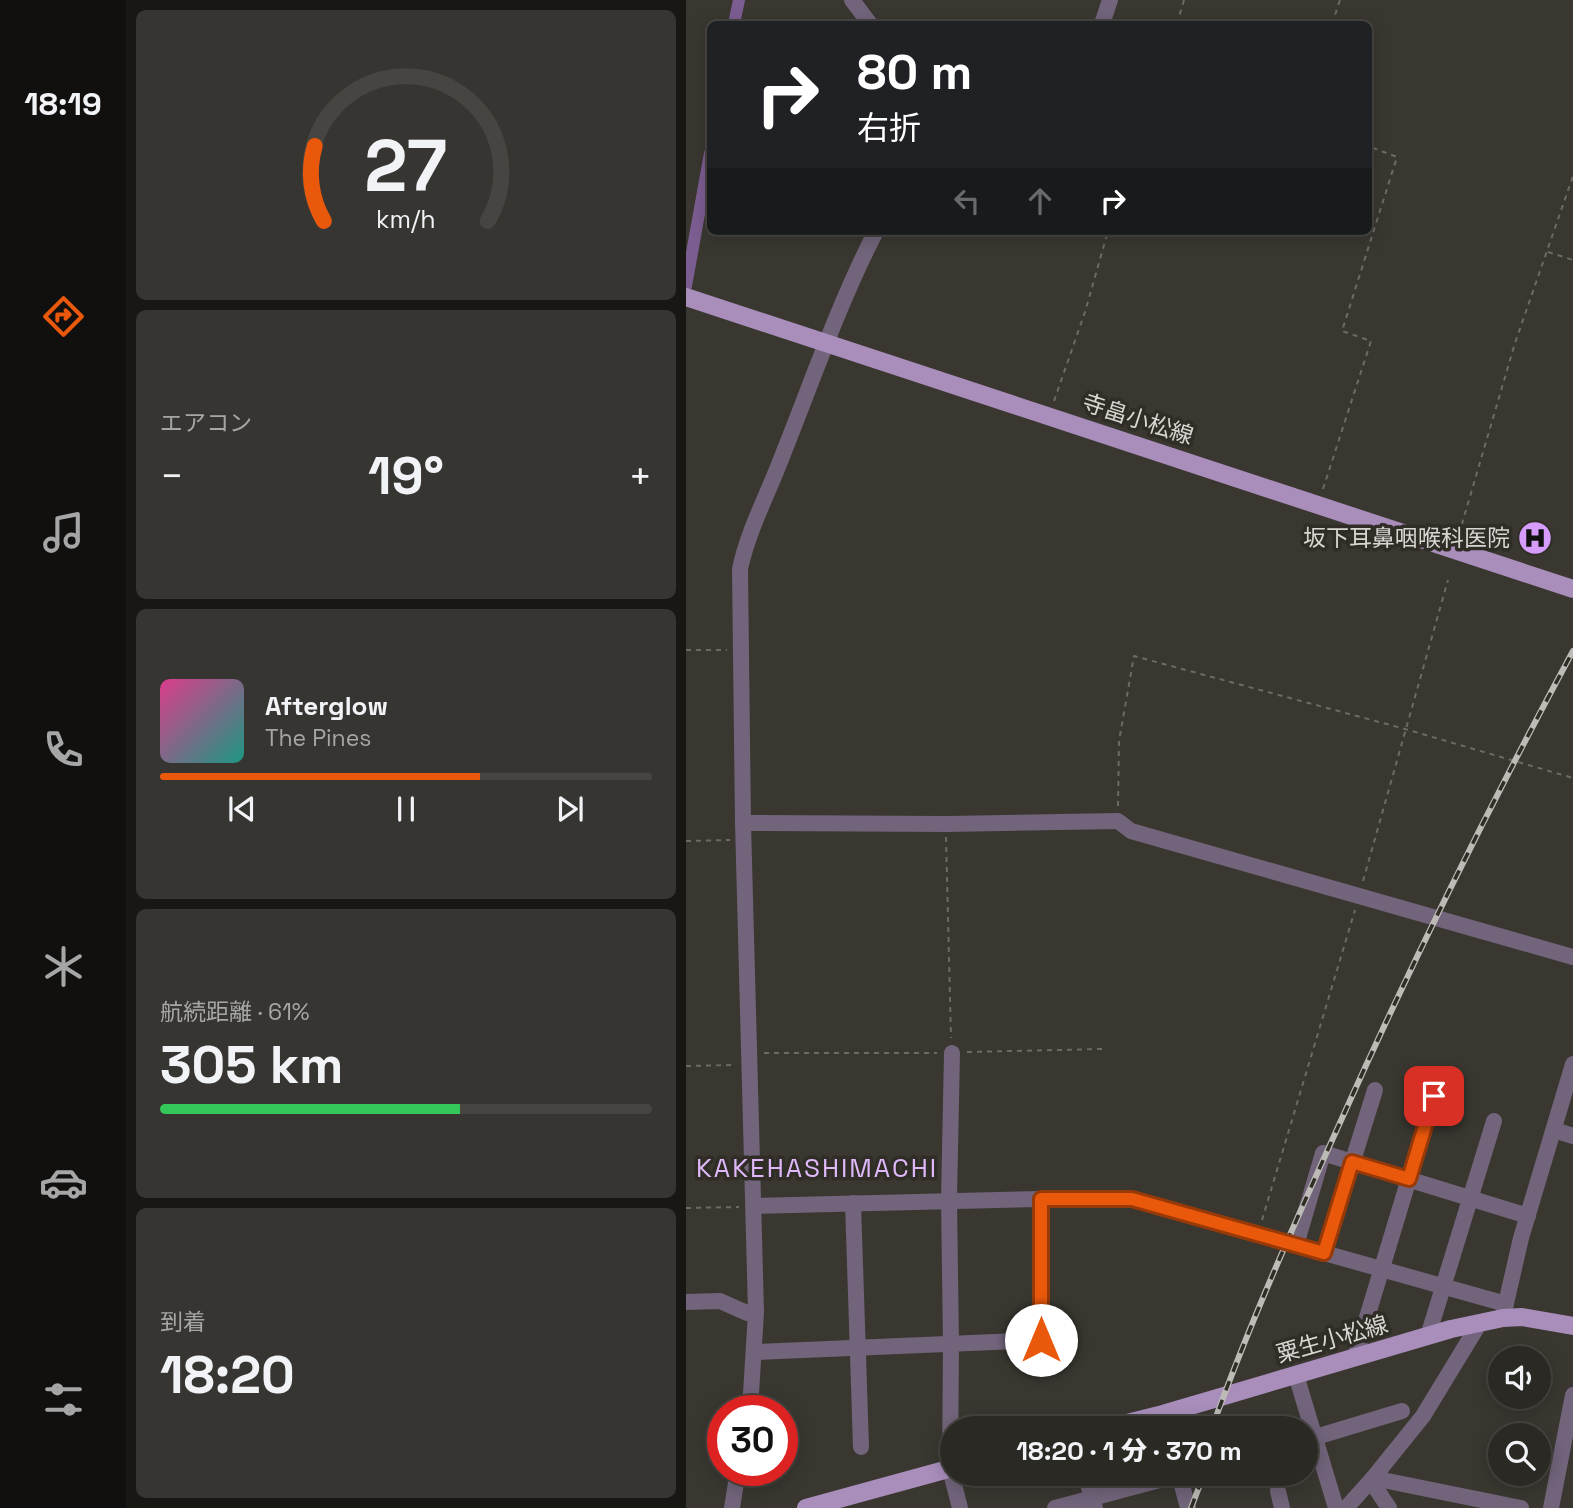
<!DOCTYPE html>
<html lang="ja">
<meta charset="utf-8">
<style>
:root{--surface:#2b2924;--page:#373531;--text:#f1f3f6;--muted:#a6a6a6;--line:#474541;--accent:#ea580c}
body{margin:0;font-family:"Space Grotesk","Noto Sans JP",sans-serif;background:var(--page);color:var(--text);height:100vh;display:flex;flex-direction:column;font-size:26px;white-space:nowrap}
*{box-sizing:border-box;margin:0}
p{font-size:23px;color:var(--muted)}
.icon{flex:none;width:38px;height:38px;fill:none;stroke:currentColor;stroke-width:2;stroke-linecap:round;stroke-linejoin:round}
.map{position:relative;flex:1;overflow:hidden}
.side{display:flex;flex-direction:column;gap:10px;padding:10px;background:#181714;width:560px}
.side>*{flex:none}
.banner{position:absolute;left:21px;top:21px;width:665px;height:214px;border-radius:10px;box-shadow:0 4px 18px #0003,0 0 0 2px var(--line);background:#202124;color:#fff;overflow:hidden}
.controls{position:absolute;left:802px;top:1346px;display:grid;gap:14px}
.controls a{display:grid;place-items:center;width:63px;height:63px;border-radius:50%;background:var(--surface);box-shadow:0 4px 18px #0003,0 0 0 2px var(--line);font-size:35px}
.speed{position:absolute;left:21px;top:1395px;display:flex;gap:14px;font-size:35px;font-weight:700;text-align:center}
.speed>*{display:grid;place-content:center;width:91px;height:91px;border-radius:50%;background:var(--surface);box-shadow:0 4px 18px #0003,0 0 0 2px var(--line);line-height:1}
.speed .limit{border:10px solid #d22;background:#fff;color:#111}
.pin{position:absolute;display:grid;place-items:center;width:60px;height:60px;color:#fff;margin:-30px;border-radius:14px;box-shadow:0 4px 10px #0006}
.me{position:absolute;width:77px;margin:-38px;rotate:0deg;stroke-linejoin:round;filter:drop-shadow(0 0 5px #0008)}
.turn{display:flex;align-items:center;gap:24px;height:147px;padding:0 35px;font-size:32px}
.turn .icon{width:91px;height:91px;stroke-width:2.5}
.turn b{display:block;font-size:49px;line-height:60px}
.lanes{display:flex;align-items:center;height:66px;padding:0 35px;background:#0003;justify-content:center;gap:35px;direction:ltr}
.lanes .off{opacity:.35}
.big{font-size:52px;font-weight:800;line-height:1.1}
.side .card{flex:1;display:flex;flex-direction:column;justify-content:center;gap:10px;min-width:0;padding:0 24px;border-radius:10px;background:var(--page)}
.side .dial{align-items:center;gap:0}
.dial svg{height:182px;overflow:visible;fill:none;stroke:var(--line);stroke-width:7;stroke-linecap:round;text-anchor:middle}
.dial text{fill:var(--text);stroke:none}
.song{display:flex;align-items:center;gap:21px}
.cover{width:84px;height:84px;border-radius:10px;background:linear-gradient(135deg,hsl(330 70% 55%),hsl(170 70% 35%))}
.played{height:7px;border-radius:4px;background:linear-gradient(90deg,var(--accent) 65%,var(--line) 65%)}
.keys{display:flex;justify-content:space-around;direction:ltr}
.heat{display:flex;justify-content:space-between;align-items:center;font-size:38px;direction:ltr}
.charge{height:10px;border-radius:5px;background:linear-gradient(90deg,#34c759 61%,var(--line) 0)}
.trip{position:absolute;left:254px;top:1416px;width:378px;height:70px;border-radius:35px;background:var(--surface);box-shadow:0 4px 18px #0003,0 0 0 2px var(--line);font-weight:800;line-height:70px;text-align:center}
main{display:flex;flex:1;min-height:0}
.dock{display:flex;flex-direction:column;width:126px;justify-content:space-around;align-items:center;background:#11100e;color:var(--muted)}
.dock .icon{width:49px;height:49px}
.dock .current{color:var(--accent)}
.dock b{font-size:32px;color:var(--text)}
.map>svg:first-child{display:block}
.lines{fill:none;stroke-linecap:round;stroke-linejoin:round}
.canal{stroke:#7c5d91;stroke-width:12}
.path{stroke:#6c6a64;stroke-width:2;stroke-dasharray:5 5;stroke-linecap:butt}
.minor{stroke:#71647b;stroke-width:16}
.major{stroke:#a98ebc;stroke-width:18}
.rail-casing{stroke:#bcbbb6;stroke-width:6}
.rail{stroke:#2f2d26;stroke-width:3.5;stroke-dasharray:10;stroke-linecap:butt}
.route-casing{stroke:#983908;stroke-width:18}
.route{stroke:#ea580c;stroke-width:12}
.labels{text-anchor:middle;dominant-baseline:central;stroke-width:7;stroke-linejoin:round;paint-order:stroke}
.street-label{font-size:23px;fill:#d7d6d1;stroke:#2f2d26}
.poi-label{font-size:23px;fill:#d7d6d1;stroke:#2f2d26;text-anchor:end}
.quarter-label{font-size:26px;letter-spacing:2px;fill:#dfb8fa;stroke:#2f2d26}
</style>
<main>
<nav class="dock">
<b>18:19</b>
<svg class="icon current" aria-label="directions" viewBox="0 0 24 24"><path d="M12 3l9 9-9 9-9-9zM9 14v-3h6M13 9l2 2-2 2"/></svg>
<svg class="icon" aria-label="music" viewBox="0 0 24 24"><path d="M9 18V5l10-2v13"/><circle cx="6" cy="18" r="3"/><circle cx="16" cy="16" r="3"/></svg>
<svg class="icon" aria-label="phone" viewBox="0 0 24 24"><path d="M5 4h4l2 5-3 2q2 4 5 5l2-3 5 2v4C11 20 4 13 5 4z"/></svg>
<svg class="icon" aria-label="climate" viewBox="0 0 24 24"><path d="M12 3v18M4 7l16 10M4 17L20 7"/></svg>
<svg class="icon" aria-label="car" viewBox="0 0 24 24"><path d="M5 17H2v-5l4-1 3-4h7l3 4 3 1v5h-3M9 17h6M6 11h13"/><circle cx="7" cy="17" r="2"/><circle cx="17" cy="17" r="2"/></svg>
<svg class="icon" aria-label="filters" viewBox="0 0 24 24"><path d="M4 7h16M4 17h16"/><circle cx="9" cy="7" r="2"/><circle cx="15" cy="17" r="2"/></svg>
</nav>
<section class="side">
<div class="card dial"><svg viewBox="0 0 100 80">
<path d="M14 69A42 42 0 1 1 86 69"/>
<path d="M14 69A42 42 0 0 1 10 36" stroke="#ea580c"/>
<text x="50" y="56" font-size="32" font-weight="700">27</text>
<text x="50" y="72" font-size="11">km/h</text>
</svg></div>
<div class="card"><p>エアコン</p>
<div class="heat"><a>−</a><b class="big">19°</b><a>+</a></div>
</div>
<div class="card">
<div class="song"><i class="cover"></i><div><b>Afterglow</b><p>The Pines</p></div></div>
<div class="played"></div>
<div class="keys"><svg class="icon" aria-label="previous" viewBox="0 0 24 24"><path d="M18 5L8 12l10 7zM5 5v14"/></svg><svg class="icon" aria-label="pause" viewBox="0 0 24 24"><path d="M8 5v14M16 5v14"/></svg><svg class="icon" aria-label="next" viewBox="0 0 24 24"><path d="M6 5l10 7-10 7zM19 5v14"/></svg></div>
</div>
<div class="card"><p>航続距離 · 61%</p><b class="big">305 km</b><div class="charge"></div></div>
<div class="card"><p>到着</p><b class="big">18:20</b></div>
</section>
<div class="map">
<svg width="887" height="1508" viewBox="0 0 887 1508">
<rect width="100%" height="100%" fill="#393730"/>
<g class="lines">
<!-- canal -->
<g class="canal">
<polyline points="48,24 53,0"/>
<polyline points="0,286 24,153"/>
</g>
<!-- path -->
<g class="path">
<polyline points="491,24 498,0"/>
<polyline points="646,24 654,0"/>
<polyline points="862,252 887,260"/>
<polyline points="368,401 399,312 422,231"/>
<polyline points="637,489 685,341 656,331 711,157 682,146"/>
<polyline points="773,534 829,343 887,176"/>
<polyline points="0,650 41,650"/>
<polyline points="432,806 433,741 448,656 719,729 887,778"/>
<polyline points="260,837 265,1038"/>
<polyline points="0,841 44,840"/>
<polyline points="677,881 762,580"/>
<polyline points="281,1052 416,1049"/>
<polyline points="78,1053 251,1053"/>
<polyline points="0,1066 48,1065"/>
<polyline points="0,1208 53,1207"/>
<polyline points="576,1220 669,910"/>
</g>
<!-- minor -->
<g class="minor">
<polyline points="166,0 184,24"/>
<polyline points="416,24 424,0"/>
<polyline points="57,823 260,824 432,821 445,831 887,957"/>
<polyline points="266,1053 263,1200 265,1344 264,1469 274,1508"/>
<polyline points="868,1130 887,1136"/>
<polyline points="355,1199 446,1199 820,1304"/>
<polyline points="167,1203 175,1447"/>
<polyline points="68,1206 355,1199 355,1340 70,1352"/>
<polyline points="610,1245 637,1153 842,1216"/>
<polyline points="638,1253 689,1090"/>
<polyline points="0,1302 34,1301 61,1313 70,1312"/>
<polyline points="818,1312 835,1238 887,1064"/>
<polyline points="742,1336 808,1121"/>
<polyline points="669,1357 748,1096"/>
<polyline points="610,1375 650,1508"/>
<path d="M64,1410L70,1312L57,823L54,569C62,530 83,492 97,454C127,379 153,303 190,231"/>
<polyline points="477,1414 481,1428"/>
<polyline points="620,1440 716,1411"/>
<polyline points="399,1474 409,1508"/>
<polyline points="493,1474 502,1508"/>
<polyline points="687,1478 835,1508"/>
<polyline points="685,1481 703,1508"/>
<polyline points="592,1491 596,1508"/>
<polyline points="46,1508 52,1470"/>
<polyline points="369,1508 496,1474"/>
<polyline points="660,1508 687,1478 737,1416 793,1324"/>
<polyline points="865,1508 887,1395"/>
</g>
<!-- major -->
<g class="major">
<polyline points="0,297 887,589"/>
<polyline points="421,1428 477,1414 765,1329 817,1318 836,1317 887,1326"/>
<polyline points="120,1508 266,1468"/>
</g>
<!-- rail casing -->
<g class="rail-casing">
<g id="rail">
<path d="M526,1428C564,1322 611,1218 657,1116C728,958 805,803 887,651"/>
<polyline points="505,1508 518,1474"/>
</g>
</g>
<!-- rail -->
<use href="#rail" class="rail"/>
</g>
<g class="lines">
<!-- route casing -->
<g class="route-casing">
<polyline id="route" points="355,1340 355,1199 446,1199 638,1253 666,1162 723,1179 748,1096"/>
</g>
<!-- route -->
<use href="#route" class="route"/>
</g>
<!-- icons -->
<defs>
<g id="hospital-disc" transform="scale(1.75)"><circle r="9.5" fill="#d59cfb" stroke="#2f2d26"/><path d="M-5-5h3v3.5h4V-5h3V5h-3V1.5h-4V5h-3Z" fill="#111"/></g>
</defs>
<g fill-rule="evenodd">
<use href="#hospital-disc" x="849" y="538"/>
</g>
<g class="labels">
<!-- street labels -->
<g class="street-label">
<text transform="translate(452 419) rotate(18)">寺畠小松線</text>
<text transform="translate(646 1339) rotate(-16)">粟生小松線</text>
</g>
<!-- poi labels -->
<g class="poi-label">
<text x="824" y="538">坂下耳鼻咽喉科医院</text>
</g>
<!-- quarter labels -->
<g class="quarter-label">
<text x="131" y="1168">KAKEHASHIMACHI</text>
</g>
</g>
</svg>
<div class="controls">
<a><svg class="icon" aria-label="sound" viewBox="0 0 24 24"><path d="M4 9h4l5-4v14l-5-4H4zM17 9q2 3 0 6"/></svg></a>
<a><svg class="icon" aria-label="search" viewBox="0 0 24 24"><circle cx="10" cy="10" r="6"/><path d="M15 15l6 6"/></svg></a>
</div>
<div class="speed"><div class="limit">30</div></div>
<div class="pin" style="left:748px;top:1096px;background:#d93025"><svg class="icon" aria-label="arrive" viewBox="0 0 24 24"><path d="M6 21V4h12l-3 4 3 4H6"/></svg></div>
<svg class="me" style="left:355px;top:1340px" viewBox="-20 -20 40 40"><circle r="19" fill="#fff"/><path d="M0-13L10 11 0 6-10 11z" fill="#ea580c"/></svg>
<div class="trip">18:20 · 1 分 · 370 m</div>
<div class="banner">
<div class="turn"><svg class="icon" aria-label="right" viewBox="0 0 24 24"><path d="M7 20v-9h11M14 6l5 5-5 5"/></svg><div><b>80 m</b>右折</div></div>
<div class="lanes"><svg class="icon off" aria-label="left" viewBox="0 0 24 24"><path d="M17 20v-9H6M10 6l-5 5 5 5"/></svg><svg class="icon off" aria-label="ahead" viewBox="0 0 24 24"><path d="M12 20V5M6 11l6-6 6 6"/></svg><svg class="icon" aria-label="right" viewBox="0 0 24 24"><path d="M7 20v-9h11M14 6l5 5-5 5"/></svg></div>
</div>
</div>
</main>
